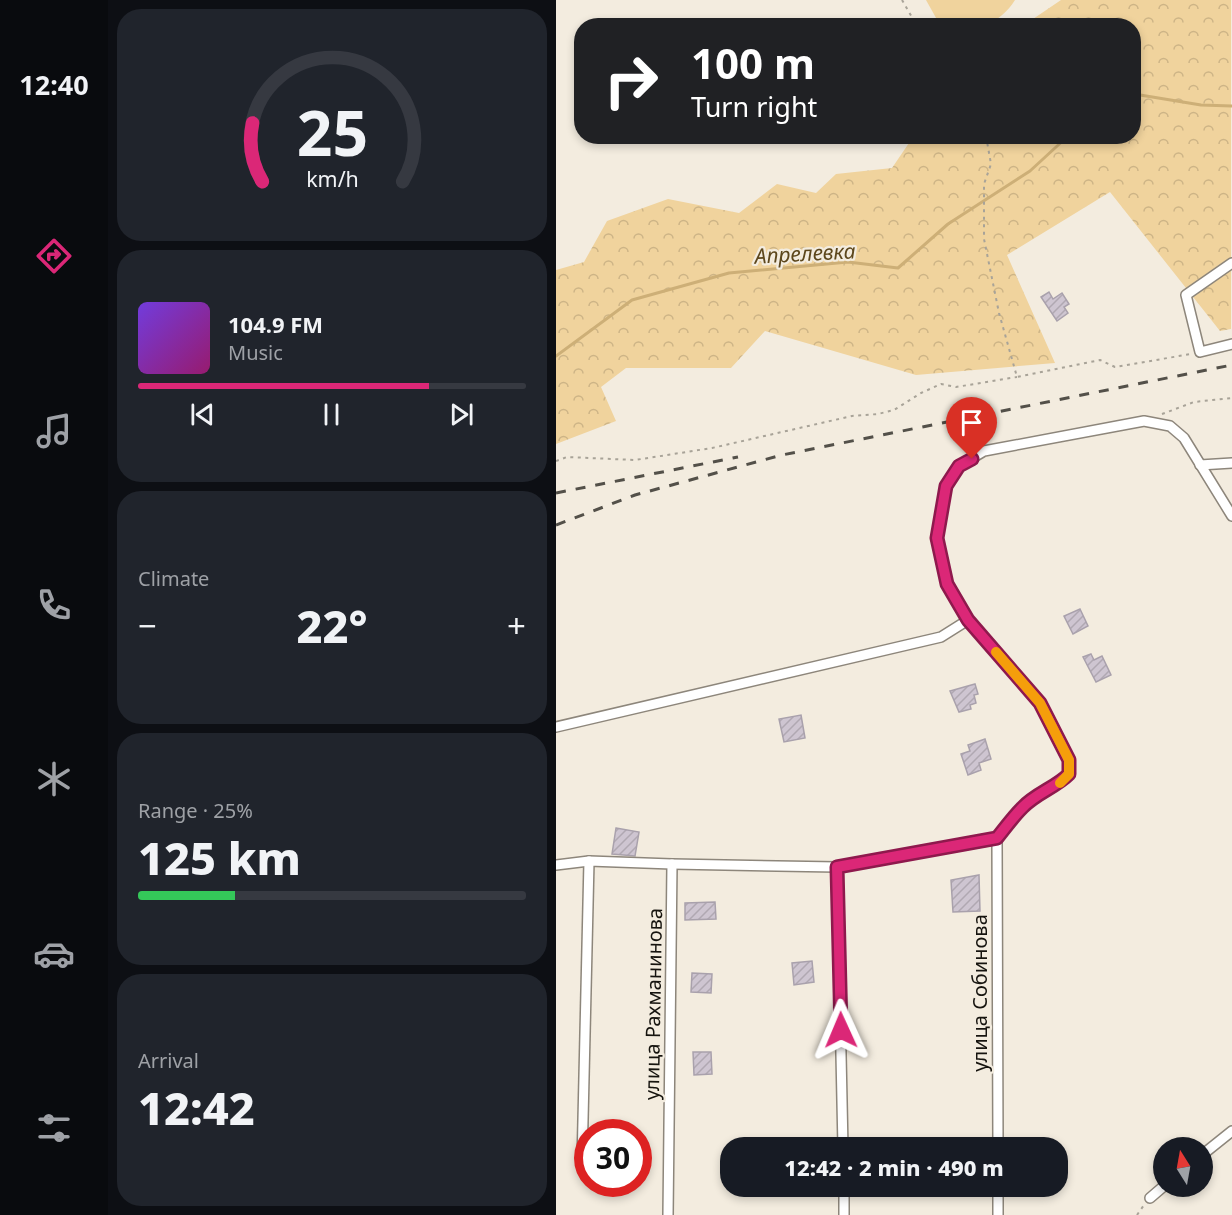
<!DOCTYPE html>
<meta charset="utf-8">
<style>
:root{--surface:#171b24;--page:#20242c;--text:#f1f3f6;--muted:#9ea1a6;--line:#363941;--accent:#db2777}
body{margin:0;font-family:"Noto Sans",sans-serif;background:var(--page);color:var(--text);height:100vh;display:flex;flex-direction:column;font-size:22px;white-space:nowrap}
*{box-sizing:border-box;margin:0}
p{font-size:20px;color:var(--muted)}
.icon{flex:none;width:33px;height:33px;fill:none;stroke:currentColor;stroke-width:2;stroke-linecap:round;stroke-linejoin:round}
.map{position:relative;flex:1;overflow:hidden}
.sheet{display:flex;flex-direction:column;gap:9px;padding:9px;background:#0d0f14;width:448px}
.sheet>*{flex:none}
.banner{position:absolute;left:18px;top:18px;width:567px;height:126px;border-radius:24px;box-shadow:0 3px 9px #0003;background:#202124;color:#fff;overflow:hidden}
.needle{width:39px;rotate:349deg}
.controls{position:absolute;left:597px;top:1137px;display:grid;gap:12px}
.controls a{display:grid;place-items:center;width:60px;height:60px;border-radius:50%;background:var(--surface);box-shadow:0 3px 9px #0003;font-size:30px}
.speed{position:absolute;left:18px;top:1119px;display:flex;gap:12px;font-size:30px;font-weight:700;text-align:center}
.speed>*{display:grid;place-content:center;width:78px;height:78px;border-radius:50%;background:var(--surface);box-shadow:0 3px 9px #0003;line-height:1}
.speed .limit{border:9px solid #d22;background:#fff;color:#111}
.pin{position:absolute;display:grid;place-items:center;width:51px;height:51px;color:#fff;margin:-62px -26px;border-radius:50% 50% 50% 0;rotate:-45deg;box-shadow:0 0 6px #0007}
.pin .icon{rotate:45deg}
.me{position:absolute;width:66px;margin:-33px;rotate:359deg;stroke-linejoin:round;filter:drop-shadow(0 0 4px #0008)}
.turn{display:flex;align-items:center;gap:21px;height:126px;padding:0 18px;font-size:27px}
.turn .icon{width:78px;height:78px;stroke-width:2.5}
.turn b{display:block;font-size:42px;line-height:51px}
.big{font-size:45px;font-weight:800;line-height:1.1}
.sheet .widget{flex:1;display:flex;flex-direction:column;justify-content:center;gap:9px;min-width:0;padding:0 21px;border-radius:24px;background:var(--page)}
.sheet .dial{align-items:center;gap:0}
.dial svg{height:156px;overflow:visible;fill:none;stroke:var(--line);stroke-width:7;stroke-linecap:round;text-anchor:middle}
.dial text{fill:var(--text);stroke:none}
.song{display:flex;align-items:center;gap:18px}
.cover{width:72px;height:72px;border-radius:9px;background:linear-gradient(135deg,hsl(260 70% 55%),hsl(320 70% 35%))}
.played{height:6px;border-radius:3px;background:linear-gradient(90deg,var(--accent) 75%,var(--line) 75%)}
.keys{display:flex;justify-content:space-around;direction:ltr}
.heat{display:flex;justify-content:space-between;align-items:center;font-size:33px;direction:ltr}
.charge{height:9px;border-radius:4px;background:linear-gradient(90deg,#34c759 25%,var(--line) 0)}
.trip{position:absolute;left:164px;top:1137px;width:348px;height:60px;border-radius:24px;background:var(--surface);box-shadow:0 3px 9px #0003;font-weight:800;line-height:60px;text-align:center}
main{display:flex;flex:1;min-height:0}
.tab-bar{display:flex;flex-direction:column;width:108px;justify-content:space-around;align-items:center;background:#090b0e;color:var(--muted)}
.tab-bar .icon{width:42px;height:42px}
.tab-bar .current{color:var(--accent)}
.tab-bar b{font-size:27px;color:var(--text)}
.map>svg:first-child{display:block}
.green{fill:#f0d39d}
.forest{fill:url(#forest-crowns)}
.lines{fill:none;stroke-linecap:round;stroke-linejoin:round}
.stream{stroke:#cdaf77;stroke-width:3}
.building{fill:url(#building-hatch);stroke:#a9a1ac;stroke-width:1.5}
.minor-casing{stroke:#8d867b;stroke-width:12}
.path{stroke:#a8a398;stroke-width:2;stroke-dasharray:3 4.5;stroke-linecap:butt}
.minor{stroke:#fff;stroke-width:9}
.rail{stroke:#535049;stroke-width:3;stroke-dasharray:10 10;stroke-linecap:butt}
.route-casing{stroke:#8e194d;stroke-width:15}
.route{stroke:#db2777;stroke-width:10}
.slow{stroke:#f59e0b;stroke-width:10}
.labels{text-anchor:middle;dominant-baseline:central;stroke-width:4.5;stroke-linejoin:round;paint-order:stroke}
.street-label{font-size:20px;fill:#16140f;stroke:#f3ecdf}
.water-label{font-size:21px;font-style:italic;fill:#5d471c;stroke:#f3ecdf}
</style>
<main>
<nav class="tab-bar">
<b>12:40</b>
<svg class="icon current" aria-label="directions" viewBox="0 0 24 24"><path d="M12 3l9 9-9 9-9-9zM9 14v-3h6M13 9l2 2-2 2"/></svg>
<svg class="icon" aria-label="music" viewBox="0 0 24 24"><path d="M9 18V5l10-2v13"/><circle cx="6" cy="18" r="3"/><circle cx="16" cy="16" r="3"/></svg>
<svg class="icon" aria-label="phone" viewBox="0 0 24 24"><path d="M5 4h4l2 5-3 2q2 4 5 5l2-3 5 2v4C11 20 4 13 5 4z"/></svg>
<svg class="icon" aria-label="climate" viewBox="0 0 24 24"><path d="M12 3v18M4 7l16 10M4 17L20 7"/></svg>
<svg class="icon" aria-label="car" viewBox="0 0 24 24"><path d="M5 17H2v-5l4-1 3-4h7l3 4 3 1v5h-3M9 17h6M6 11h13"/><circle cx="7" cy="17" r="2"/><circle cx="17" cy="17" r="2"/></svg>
<svg class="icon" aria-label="filters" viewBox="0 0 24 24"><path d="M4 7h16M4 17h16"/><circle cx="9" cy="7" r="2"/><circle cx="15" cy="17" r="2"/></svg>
</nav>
<section class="sheet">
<div class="widget dial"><svg viewBox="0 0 100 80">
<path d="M14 69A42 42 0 1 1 86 69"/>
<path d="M14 69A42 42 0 0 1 9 39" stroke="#db2777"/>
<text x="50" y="56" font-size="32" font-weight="700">25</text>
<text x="50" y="72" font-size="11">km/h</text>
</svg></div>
<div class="widget">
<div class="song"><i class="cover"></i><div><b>104.9 FM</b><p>Music</p></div></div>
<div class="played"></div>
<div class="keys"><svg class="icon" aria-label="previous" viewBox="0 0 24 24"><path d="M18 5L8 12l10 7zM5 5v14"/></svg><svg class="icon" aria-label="pause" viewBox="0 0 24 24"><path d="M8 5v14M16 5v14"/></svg><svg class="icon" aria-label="next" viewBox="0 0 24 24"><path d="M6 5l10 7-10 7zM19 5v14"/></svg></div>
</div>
<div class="widget"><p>Climate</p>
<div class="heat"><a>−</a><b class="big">22°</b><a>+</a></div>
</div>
<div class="widget"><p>Range · 25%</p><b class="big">125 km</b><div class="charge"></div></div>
<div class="widget"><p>Arrival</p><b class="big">12:42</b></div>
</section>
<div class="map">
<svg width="676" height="1215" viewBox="0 0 676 1215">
<defs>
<pattern id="forest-crowns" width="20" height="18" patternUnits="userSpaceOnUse" patternTransform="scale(1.5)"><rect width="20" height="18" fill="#f0d39d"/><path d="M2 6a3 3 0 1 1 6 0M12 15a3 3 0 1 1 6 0" fill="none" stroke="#cdb486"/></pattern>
<pattern id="building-hatch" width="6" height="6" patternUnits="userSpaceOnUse" patternTransform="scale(1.5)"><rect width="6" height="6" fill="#cec5d1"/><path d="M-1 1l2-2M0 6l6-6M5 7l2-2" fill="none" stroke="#b0a8b2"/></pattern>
</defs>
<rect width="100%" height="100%" fill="#f3ecdf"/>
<!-- green -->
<path class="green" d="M370,0H459C439,31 417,26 384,25Z"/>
<!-- forest -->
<polygon class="forest" points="505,0 675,0 675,329 664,331 554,192 451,255 499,363 360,375 209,331 175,368 70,368 45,387 60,421 0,444 0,270 28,262 51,221 112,199 183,213 221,184 260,193 280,174 336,168 355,140 376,137 578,136 578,26 474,25 477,19"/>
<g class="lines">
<!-- stream -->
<g class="stream">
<polyline points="578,94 645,105 676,106"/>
<polyline points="0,356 76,300 173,273 292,262 342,268 392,224 474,171 512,136"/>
</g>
</g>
<!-- building -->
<g class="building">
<polygon points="493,292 497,299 506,293 513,304 508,307 512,313 501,321 485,297"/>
<polygon points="524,609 532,626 517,634 508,616"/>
<polygon points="535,654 538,660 546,656 555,675 540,682 527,657"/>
<polygon points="419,684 422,694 418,695 420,703 414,705 415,709 403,712 394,691"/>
<polygon points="245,715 249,738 228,742 223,719"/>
<polygon points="429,739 435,759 423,763 425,770 412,775 405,754 414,751 412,745"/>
<polygon points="60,828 83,832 79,856 56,854"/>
<polygon points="423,875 424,911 397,912 395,880"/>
<polygon points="159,902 160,919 129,920 129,903"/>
<polygon points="256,961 258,982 238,985 236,963"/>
<polygon points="136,973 156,974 155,993 135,992"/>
<polygon points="137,1052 155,1052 156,1074 138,1075"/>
</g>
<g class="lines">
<!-- minor casing -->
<g class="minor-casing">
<g id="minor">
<polyline points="676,263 630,295 644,352 676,344"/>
<polyline points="644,465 676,463"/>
<polyline points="0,727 385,637 412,620"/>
<polyline points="441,839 442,1148"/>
<path d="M0,865L33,861L116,864L281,867L441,839C449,828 457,817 466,808C480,793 499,788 513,774V760L484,703L412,620L391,584L381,539L390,486L403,466L428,451L588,421L614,426L628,438L676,516"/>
<polyline points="281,867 287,1148"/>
<polyline points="646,1155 676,1131"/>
<polyline points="26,1163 33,861"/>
<polyline points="288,1186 288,1215"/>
<polyline points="442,1186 442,1215"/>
<polyline points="594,1198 608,1186"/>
<polyline points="112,1215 116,864"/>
</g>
</g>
<!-- path -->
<g class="path">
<polyline points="346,0 361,26"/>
<polyline points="430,136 435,164 428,184 428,239 443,313 461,377 544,360 559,367 635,354"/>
<polyline points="606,414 638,402 676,398"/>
<polyline points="0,461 11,457 79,460 156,448 296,416 322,414 338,410 365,393 385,384 400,387 461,377"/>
<polyline points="581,1215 588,1205"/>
</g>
<!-- minor -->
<use href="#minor" class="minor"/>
<!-- rail -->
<g class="rail">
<polyline points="0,493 182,457"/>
<polyline points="0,525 79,495 226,455 676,365"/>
</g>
</g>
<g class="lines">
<!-- route casing -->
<g class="route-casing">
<path id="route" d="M285,1030L281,867L441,838C449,828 457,817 466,808C480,793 499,788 513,774V760L484,703L412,620L391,584L381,538L390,486L403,466L416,459"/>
</g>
<!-- route -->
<use href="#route" class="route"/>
<!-- slow -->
<polyline class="slow" points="440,652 484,703 513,760 513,774 504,783"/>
</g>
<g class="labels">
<!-- street labels -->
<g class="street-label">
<text transform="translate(423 993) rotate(-90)">улица Собинова</text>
<text transform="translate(97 1004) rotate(-89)">улица Рахманинова</text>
</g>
<!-- water labels -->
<g class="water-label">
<text transform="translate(249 253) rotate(-3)">Апрелевка</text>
</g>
</g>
</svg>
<div class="controls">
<a><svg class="needle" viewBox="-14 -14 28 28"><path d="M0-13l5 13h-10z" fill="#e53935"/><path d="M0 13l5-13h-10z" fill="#9ea1a6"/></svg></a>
</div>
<div class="speed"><div class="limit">30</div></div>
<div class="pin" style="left:416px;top:459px;background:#d93025"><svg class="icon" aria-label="arrive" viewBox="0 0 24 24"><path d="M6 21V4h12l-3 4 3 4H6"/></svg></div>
<svg class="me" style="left:285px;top:1030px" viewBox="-20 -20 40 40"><path d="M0-17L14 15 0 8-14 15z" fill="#db2777" stroke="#fff" stroke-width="4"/></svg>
<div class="trip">12:42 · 2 min · 490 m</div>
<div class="banner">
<div class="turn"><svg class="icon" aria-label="right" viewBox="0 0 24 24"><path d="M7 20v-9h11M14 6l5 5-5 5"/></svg><div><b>100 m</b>Turn right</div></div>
</div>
</div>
</main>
